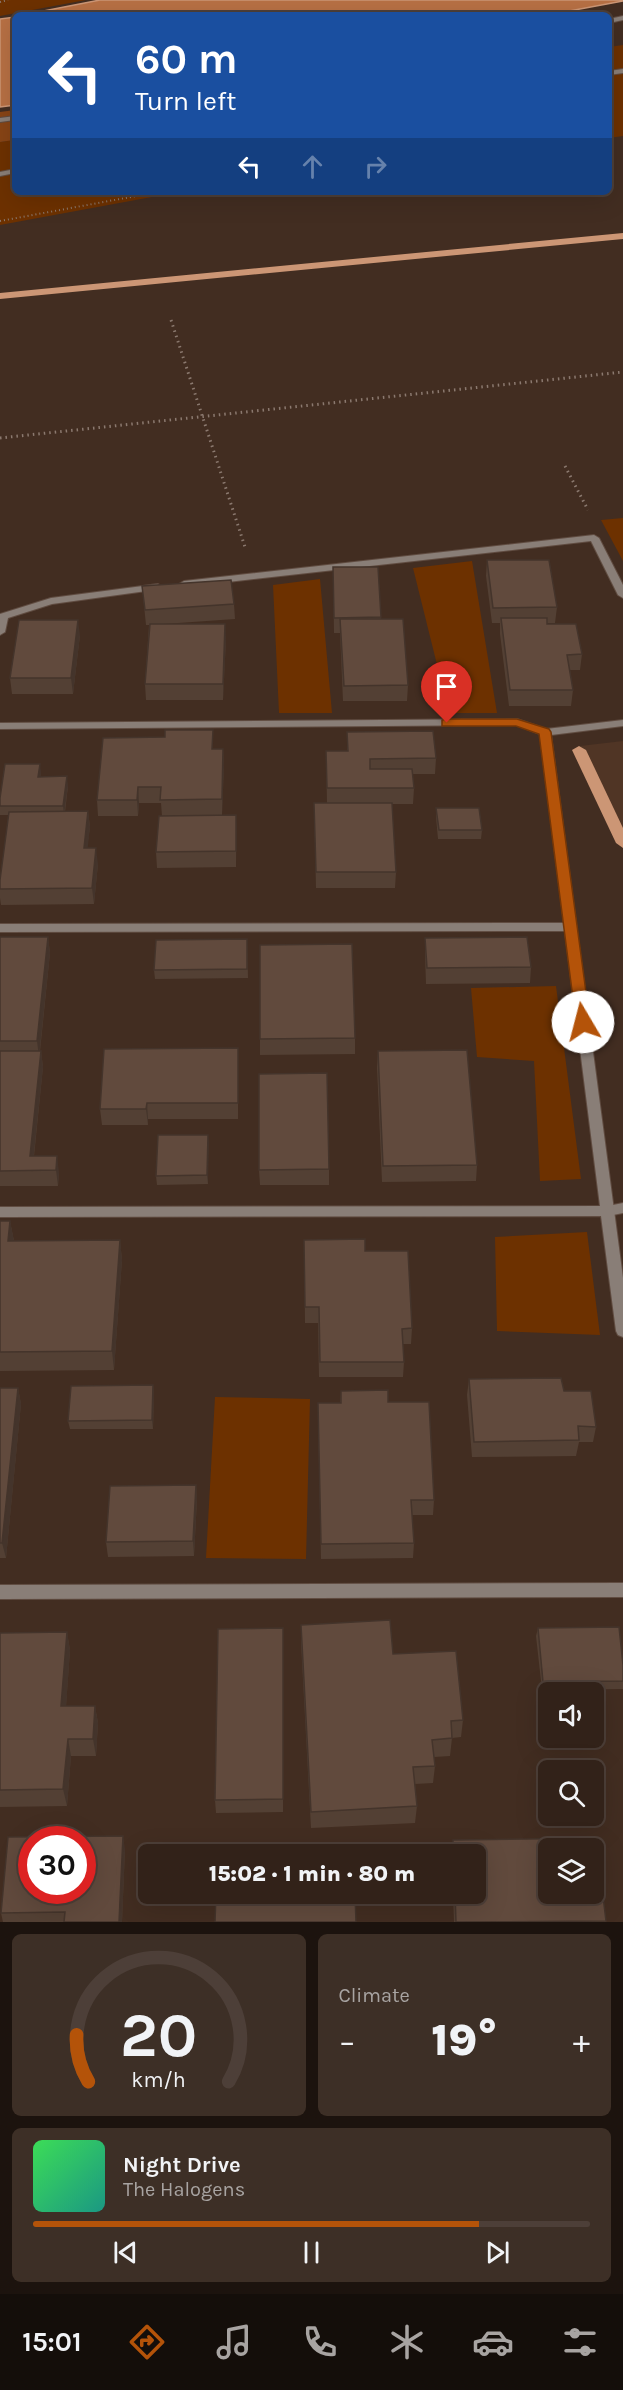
<!DOCTYPE html>
<meta charset="utf-8">
<style>
:root{--surface:#322219;--page:#3d2f26;--text:#f1f3f6;--muted:#a8a4a2;--line:#4d3f38;--accent:#b45309}
body{margin:0;font-family:Karla,sans-serif;background:var(--page);color:var(--text);height:100vh;display:flex;flex-direction:column;font-size:22px;white-space:nowrap}
*{box-sizing:border-box;margin:0}
p{font-size:20px;color:var(--muted)}
.icon{flex:none;width:33px;height:33px;fill:none;stroke:currentColor;stroke-width:2;stroke-linecap:round;stroke-linejoin:round}
.map{position:relative;height:1922px;overflow:hidden}
.details{display:flex;flex-direction:column;gap:12px;padding:12px;background:#1c130e;flex:1}
.details>*{flex:none}
.guide{position:absolute;left:12px;top:12px;width:600px;height:183px;border-radius:9px;box-shadow:0 6px 24px #0002,0 0 0 2px var(--line);background:#1a4fa0;color:#fff;overflow:hidden}
.tools{position:absolute;left:538px;top:1682px;display:grid;gap:12px}
.tools a{display:grid;place-items:center;width:66px;height:66px;border-radius:9px;background:var(--surface);box-shadow:0 6px 24px #0002,0 0 0 2px var(--line);font-size:30px}
.speed{position:absolute;left:18px;top:1826px;display:flex;gap:12px;font-size:30px;font-weight:700;text-align:center}
.speed>*{display:grid;place-content:center;width:78px;height:78px;border-radius:50%;background:var(--surface);box-shadow:0 6px 24px #0002,0 0 0 2px var(--line);line-height:1}
.speed .limit{border:9px solid #d22;background:#fff;color:#111}
.pin{position:absolute;display:grid;place-items:center;width:51px;height:51px;color:#fff;margin:-62px -26px;border-radius:50% 50% 50% 0;rotate:-45deg;box-shadow:0 0 6px #0007}
.pin .icon{rotate:45deg}
.me{position:absolute;width:66px;margin:-33px;rotate:352deg;stroke-linejoin:round;filter:drop-shadow(0 0 4px #0008)}
.turn{display:flex;align-items:center;gap:21px;height:126px;padding:0 24px;font-size:27px}
.turn .icon{width:78px;height:78px;stroke-width:2.5}
.turn b{display:block;font-size:42px;line-height:51px}
.lanes{display:flex;align-items:center;height:57px;padding:0 24px;background:#0003;justify-content:center;gap:30px;direction:ltr}
.lanes .off{opacity:.35}
.big{font-size:45px;font-weight:800;line-height:1.1}
.details .card{flex:1;display:flex;flex-direction:column;justify-content:center;gap:9px;min-width:0;padding:0 21px;border-radius:9px;background:var(--page)}
.details .dial{align-items:center;gap:0}
.dial svg{height:156px;overflow:visible;fill:none;stroke:var(--line);stroke-width:7;stroke-linecap:round;text-anchor:middle}
.dial text{fill:var(--text);stroke:none}
.song{display:flex;align-items:center;gap:18px}
.cover{width:72px;height:72px;border-radius:9px;background:linear-gradient(135deg,hsl(130 70% 55%),hsl(170 70% 35%))}
.played{height:6px;border-radius:3px;background:linear-gradient(90deg,var(--accent) 80%,var(--line) 80%)}
.keys{display:flex;justify-content:space-around;direction:ltr}
.heat{display:flex;justify-content:space-between;align-items:center;font-size:33px;direction:ltr}
.details .tiles{flex:1;display:grid;gap:12px;grid-template-columns:1fr 1fr}
.card:last-child{grid-column:span 2}
.trip{position:absolute;left:138px;top:1844px;width:348px;height:60px;border-radius:9px;background:var(--surface);box-shadow:0 6px 24px #0002,0 0 0 2px var(--line);font-weight:800;line-height:60px;text-align:center}
.tabs{display:flex;height:96px;justify-content:space-around;align-items:center;background:#140e0a;color:var(--muted)}
.tabs .icon{width:42px;height:42px}
.tabs .active{color:var(--accent)}
.tabs b{font-size:27px;color:var(--text)}
.map>svg:first-child{display:block}
.built{fill:#503525}
.green{fill:#6d3100}
.forest{fill:#874415}
.water{fill:#b77044;stroke:#cc9675;stroke-width:1.5}
.lines{fill:none;stroke-linecap:round;stroke-linejoin:round}
.stream{fill:#cc9675;fill-rule:evenodd}
.lane-casing{stroke:#604c41;stroke-width:2}
.street-casing{stroke:#604c41;stroke-width:2}
.path-far1{stroke:#8b796f;stroke-width:2;stroke-dasharray:1 3;stroke-linecap:butt}
.path{stroke:#8b796f;stroke-width:3;stroke-dasharray:1.5 4;stroke-linecap:butt}
.lane{fill:#897e77;fill-rule:evenodd}
.street{fill:#897e77;fill-rule:evenodd}
.wall{fill:#534034}
.shaded-wall{fill:#44342b}
.building{fill:#614a3d;stroke:#44342b;stroke-width:1.5;fill-rule:evenodd}
.route{fill:#b45309;stroke:#753606;stroke-width:1.5}
</style>
<div class="map">
<svg width="623" height="1922" viewBox="0 0 623 1922">
<rect width="100%" height="100%" fill="#422d21"/>
<!-- built -->
<polygon class="built" points="623,741 623,834 580,746"/>
<!-- green -->
<g class="green">
<polygon points="0,0 86,0 0,16"/>
<polygon points="623,45 623,136 609,138 609,47"/>
<polygon points="15,140 15,192 179,192 0,225 0,142"/>
<polygon points="623,518 623,561 601,520"/>
<polygon points="472,561 497,713 449,713 413,568"/>
<polygon points="320,579 332,713 279,713 273,585"/>
<polygon points="556,986 581,1179 540,1181 534,1061 477,1057 471,988"/>
<polygon points="587,1232 600,1335 497,1331 495,1237"/>
<polygon points="215,1397 310,1399 306,1559 206,1558"/>
</g>
<!-- forest -->
<polygon class="forest" points="15,110 15,140 0,142 0,112"/>
<!-- water -->
<g class="water">
<polygon points="100,0 623,0 623,1 548,15 23,15"/>
<polygon points="15,17 15,105 0,107 0,19"/>
</g>
<g class="lines">
<!-- stream -->
<g class="stream">
<polygon points="623,233 623,239 0,299 0,293"/>
<polygon points="579,746 586,750 623,828 623,848 616,843 572,750"/>
</g>
<!-- lane casing -->
<g class="lane-casing">
<g id="lane">
<polygon points="623,16 623,20 609,23 609,19"/>
<polygon points="15,116 15,120 0,122 0,118"/>
<polygon points="623,1203 623,1213 608,1216 603,1215 601,1211 603,1207"/>
</g>
</g>
<!-- street casing -->
<g class="street-casing">
<g id="street">
<polygon points="623,69 623,73 609,75 609,71"/>
<polygon points="15,169 15,173 0,176 0,172"/>
<polygon points="594,535 599,538 623,585 623,598 618,595 591,541 184,587 179,584 184,581"/>
<polygon points="158,584 163,587 161,589 52,604 8,618 5,632 0,635 0,614 51,598"/>
<polygon points="517,719 546,729 623,720 623,726 551,735 623,1278 623,1337 618,1335 616,1331 601,1216 0,1217 0,1207 600,1206 565,931 0,932 0,924 564,923 540,734 516,725 0,729 0,723"/>
<polygon points="623,1583 623,1597 0,1599 0,1585"/>
</g>
</g>
<!-- path-far1 -->
<g class="path-far1">
<polyline points="0,2 8,0"/>
<polyline points="0,221 158,192"/>
</g>
<!-- path -->
<g class="path">
<polyline points="171,320 245,547"/>
<polyline points="0,438 623,372"/>
<polyline points="565,466 588,510"/>
</g>
<!-- lane -->
<use href="#lane" class="lane"/>
<!-- street -->
<use href="#street" class="street"/>
</g>
<!-- wall -->
<g class="wall">
<polygon points="487,560 557,607 555,623 547,623 582,654 580,670 570,670 573,690 571,706 509,706 500,634 500,623 492,623 486,576"/>
<polygon points="333,567 378,567 381,619 408,685 407,701 343,701 340,633 334,633"/>
<polygon points="142,586 234,604 235,619 164,624 226,639 223,700 146,700 145,684 149,625 146,625"/>
<polygon points="80,635 73,694 12,694 10,678"/>
<polygon points="347,732 436,758 435,774 412,774 414,788 413,804 392,804 396,872 395,888 316,888 314,803 327,803 326,751 347,751"/>
<polygon points="165,737 213,749 223,749 224,765 222,815 236,815 236,867 157,868 156,852 162,816 161,803 139,803 138,816 98,816 97,800"/>
<polygon points="41,773 40,777 68,786 65,812 88,811 90,827 87,848 98,864 94,904 1,905 0,898 0,880 9,815 0,815 0,798"/>
<polygon points="436,808 482,830 481,839 438,839 436,817"/>
<polygon points="0,937 48,937 50,953 40,1051 41,1051 43,1067 34,1156 59,1172 58,1186 0,1186"/>
<polygon points="425,938 531,967 530,983 426,984 425,954"/>
<polygon points="247,939 248,978 155,979 154,970"/>
<polygon points="355,1038 355,1054 260,1055 260,1039"/>
<polygon points="238,1048 238,1119 148,1119 148,1125 102,1125 100,1109"/>
<polygon points="378,1051 477,1165 476,1181 382,1182 377,1067"/>
<polygon points="208,1135 208,1184 157,1185 156,1176"/>
<polygon points="329,1169 329,1185 260,1185 259,1170"/>
<polygon points="0,1221 10,1221 14,1241 120,1240 122,1260 114,1370 0,1371"/>
<polygon points="304,1240 365,1251 412,1328 411,1344 403,1344 404,1362 403,1377 319,1377 318,1323 305,1323"/>
<polygon points="469,1379 564,1391 596,1427 593,1442 579,1442 576,1456 472,1457 467,1395"/>
<polygon points="153,1385 154,1394 153,1429 70,1429 68,1421"/>
<polygon points="0,1388 18,1388 21,1404 6,1558 0,1558"/>
<polygon points="341,1391 388,1402 434,1500 433,1515 412,1515 414,1543 413,1558 321,1559 318,1418 340,1403"/>
<polygon points="196,1485 197,1499 194,1556 108,1557 106,1542"/>
<polygon points="301,1625 393,1654 463,1720 461,1737 452,1738 450,1756 434,1757 435,1766 433,1783 415,1784 417,1806 415,1823 311,1828 301,1643"/>
<polygon points="283,1628 283,1812 216,1813 215,1800"/>
<polygon points="538,1628 623,1665 623,1689 542,1690 536,1636"/>
<polygon points="67,1632 70,1650 66,1706 95,1706 98,1723 96,1756 71,1756 67,1806 0,1807 0,1633"/>
<polygon points="596,1838 606,1922 454,1922 453,1893 476,1893 476,1854 451,1854 453,1840"/>
<polygon points="125,1849 122,1922 3,1922 1,1913"/>
</g>
<!-- shaded-wall -->
<g class="shaded-wall">
<polygon points="78,620 80,635 73,694 71,678"/>
<polygon points="225,624 226,639 223,700 223,684"/>
<polygon points="223,749 224,765 222,815 222,799"/>
<polygon points="40,764 41,773 39,786 38,777"/>
<polygon points="67,776 68,786 64,815 63,806"/>
<polygon points="138,787 139,803 138,816 137,800"/>
<polygon points="88,811 90,827 86,864 84,848"/>
<polygon points="236,815 237,831 236,867"/>
<polygon points="96,848 98,864 94,904 92,888"/>
<polygon points="48,937 50,953 39,1057 37,1041"/>
<polygon points="41,1051 43,1067 32,1172 30,1156"/>
<polygon points="147,1103 148,1119 148,1125 146,1109"/>
<polygon points="208,1135 209,1144 208,1184 207,1175"/>
<polygon points="57,1156 59,1172 58,1186 56,1170"/>
<polygon points="10,1221 14,1241 8,1241"/>
<polygon points="120,1240 122,1260 114,1370 112,1351"/>
<polygon points="153,1385 154,1394 153,1429 152,1420"/>
<polygon points="18,1388 21,1404 6,1558 2,1543"/>
<polygon points="196,1485 197,1499 194,1556 193,1541"/>
<polygon points="67,1632 70,1650 65,1723 61,1706"/>
<polygon points="95,1706 98,1723 96,1756 93,1739"/>
<polygon points="68,1739 71,1756 67,1806 63,1789"/>
<polygon points="123,1836 125,1849 122,1922 119,1922"/>
</g>
<!-- building -->
<g class="building">
<polygon points="487,560 549,560 557,607 493,608"/>
<polygon points="333,567 378,567 381,617 334,618"/>
<polygon points="231,580 234,604 145,610 142,586"/>
<polygon points="501,618 547,618 547,624 576,624 582,654 567,655 573,690 510,690"/>
<polygon points="340,619 403,619 408,685 344,686"/>
<polygon points="19,620 78,620 71,678 10,678"/>
<polygon points="150,624 225,624 223,684 145,684"/>
<polygon points="165,730 213,730 212,749 223,749 222,799 160,800 161,787 138,787 137,800 97,800 103,738 165,737"/>
<polygon points="433,731 436,758 370,759 370,769 412,769 414,788 327,788 326,751 348,751 347,732"/>
<polygon points="5,764 40,764 38,777 67,776 63,806 0,806 0,798"/>
<polygon points="314,803 392,803 396,872 316,872"/>
<polygon points="436,808 479,808 482,830 439,830"/>
<polygon points="88,811 84,848 96,848 92,888 0,889 0,880 9,812"/>
<polygon points="236,815 236,851 156,852 159,816"/>
<polygon points="0,937 48,937 37,1041 0,1041"/>
<polygon points="527,937 531,967 427,968 425,938"/>
<polygon points="247,939 247,969 154,970 156,940"/>
<polygon points="352,944 355,1038 260,1039 260,945"/>
<polygon points="238,1048 238,1103 147,1103 146,1109 100,1109 104,1049"/>
<polygon points="467,1050 477,1165 383,1166 378,1051"/>
<polygon points="0,1051 41,1051 30,1156 57,1156 56,1170 0,1171"/>
<polygon points="327,1073 329,1169 259,1170 259,1074"/>
<polygon points="158,1135 208,1135 207,1175 156,1176"/>
<polygon points="0,1221 10,1221 8,1241 120,1240 112,1351 0,1352"/>
<polygon points="365,1239 365,1251 408,1251 412,1328 402,1329 404,1362 320,1362 319,1307 305,1307 304,1240"/>
<polygon points="561,1378 564,1391 591,1391 596,1427 578,1426 579,1440 474,1442 469,1379"/>
<polygon points="153,1385 152,1420 68,1421 71,1386"/>
<polygon points="0,1388 18,1388 2,1543 0,1543"/>
<polygon points="388,1390 388,1402 429,1402 434,1500 411,1500 414,1543 321,1544 318,1403 341,1403 341,1391"/>
<polygon points="196,1485 193,1541 106,1542 110,1486"/>
<polygon points="390,1620 393,1654 456,1651 463,1720 451,1721 452,1738 432,1740 435,1766 413,1767 417,1806 311,1812 301,1625"/>
<polygon points="619,1627 623,1665 623,1681 543,1682 538,1628"/>
<polygon points="283,1628 283,1799 215,1800 218,1629"/>
<polygon points="67,1632 61,1706 95,1706 93,1739 68,1739 63,1789 0,1790 0,1633"/>
<path d="M123,1836L119,1922H64L65,1912L1,1913L8,1837ZM32,1839H82V1890H32Z"/>
<path d="M596,1838L606,1921L456,1922L455,1893H476V1854H453V1840ZM549,1848H594V1893H549Z"/>
<polygon points="216,1893 355,1893 356,1922 215,1922"/>
</g>
<!-- route -->
<polygon class="route" points="447,719 517,719 549,729 551,732 590,1022 588,1025 578,1025 576,1022 539,734 516,726 442,726 442,720"/>
</svg>
<div class="tools">
<a><svg class="icon" aria-label="sound" viewBox="0 0 24 24"><path d="M4 9h4l5-4v14l-5-4H4zM17 9q2 3 0 6"/></svg></a>
<a><svg class="icon" aria-label="search" viewBox="0 0 24 24"><circle cx="10" cy="10" r="6"/><path d="M15 15l6 6"/></svg></a>
<a><svg class="icon" aria-label="layers" viewBox="0 0 24 24"><path d="M12 4l9 5-9 5-9-5zM3 14l9 5 9-5"/></svg></a>
</div>
<div class="speed"><div class="limit">30</div></div>
<div class="pin" style="left:447px;top:723px;background:#d93025"><svg class="icon" aria-label="arrive" viewBox="0 0 24 24"><path d="M6 21V4h12l-3 4 3 4H6"/></svg></div>
<svg class="me" style="left:583px;top:1022px" viewBox="-20 -20 40 40"><circle r="19" fill="#fff"/><path d="M0-13L10 11 0 6-10 11z" fill="#b45309"/></svg>
<div class="trip">15:02 · 1 min · 80 m</div>
<div class="guide">
<div class="turn"><svg class="icon" aria-label="left" viewBox="0 0 24 24"><path d="M17 20v-9H6M10 6l-5 5 5 5"/></svg><div><b>60 m</b>Turn left</div></div>
<div class="lanes"><svg class="icon" aria-label="left" viewBox="0 0 24 24"><path d="M17 20v-9H6M10 6l-5 5 5 5"/></svg><svg class="icon off" aria-label="ahead" viewBox="0 0 24 24"><path d="M12 20V5M6 11l6-6 6 6"/></svg><svg class="icon off" aria-label="right" viewBox="0 0 24 24"><path d="M7 20v-9h11M14 6l5 5-5 5"/></svg></div>
</div>
</div>
<section class="details">
<div class="tiles">
<div class="card dial"><svg viewBox="0 0 100 80">
<path d="M14 69A42 42 0 1 1 86 69"/>
<path d="M14 69A42 42 0 0 1 8 45" stroke="#b45309"/>
<text x="50" y="56" font-size="32" font-weight="700">20</text>
<text x="50" y="72" font-size="11">km/h</text>
</svg></div>
<div class="card"><p>Climate</p>
<div class="heat"><a>−</a><b class="big">19°</b><a>+</a></div>
</div>
<div class="card">
<div class="song"><i class="cover"></i><div><b>Night Drive</b><p>The Halogens</p></div></div>
<div class="played"></div>
<div class="keys"><svg class="icon" aria-label="previous" viewBox="0 0 24 24"><path d="M18 5L8 12l10 7zM5 5v14"/></svg><svg class="icon" aria-label="pause" viewBox="0 0 24 24"><path d="M8 5v14M16 5v14"/></svg><svg class="icon" aria-label="next" viewBox="0 0 24 24"><path d="M6 5l10 7-10 7zM19 5v14"/></svg></div>
</div>
</div>
</section>
<nav class="tabs">
<b>15:01</b>
<svg class="icon active" aria-label="directions" viewBox="0 0 24 24"><path d="M12 3l9 9-9 9-9-9zM9 14v-3h6M13 9l2 2-2 2"/></svg>
<svg class="icon" aria-label="music" viewBox="0 0 24 24"><path d="M9 18V5l10-2v13"/><circle cx="6" cy="18" r="3"/><circle cx="16" cy="16" r="3"/></svg>
<svg class="icon" aria-label="phone" viewBox="0 0 24 24"><path d="M5 4h4l2 5-3 2q2 4 5 5l2-3 5 2v4C11 20 4 13 5 4z"/></svg>
<svg class="icon" aria-label="climate" viewBox="0 0 24 24"><path d="M12 3v18M4 7l16 10M4 17L20 7"/></svg>
<svg class="icon" aria-label="car" viewBox="0 0 24 24"><path d="M5 17H2v-5l4-1 3-4h7l3 4 3 1v5h-3M9 17h6M6 11h13"/><circle cx="7" cy="17" r="2"/><circle cx="17" cy="17" r="2"/></svg>
<svg class="icon" aria-label="filters" viewBox="0 0 24 24"><path d="M4 7h16M4 17h16"/><circle cx="9" cy="7" r="2"/><circle cx="15" cy="17" r="2"/></svg>
</nav>
